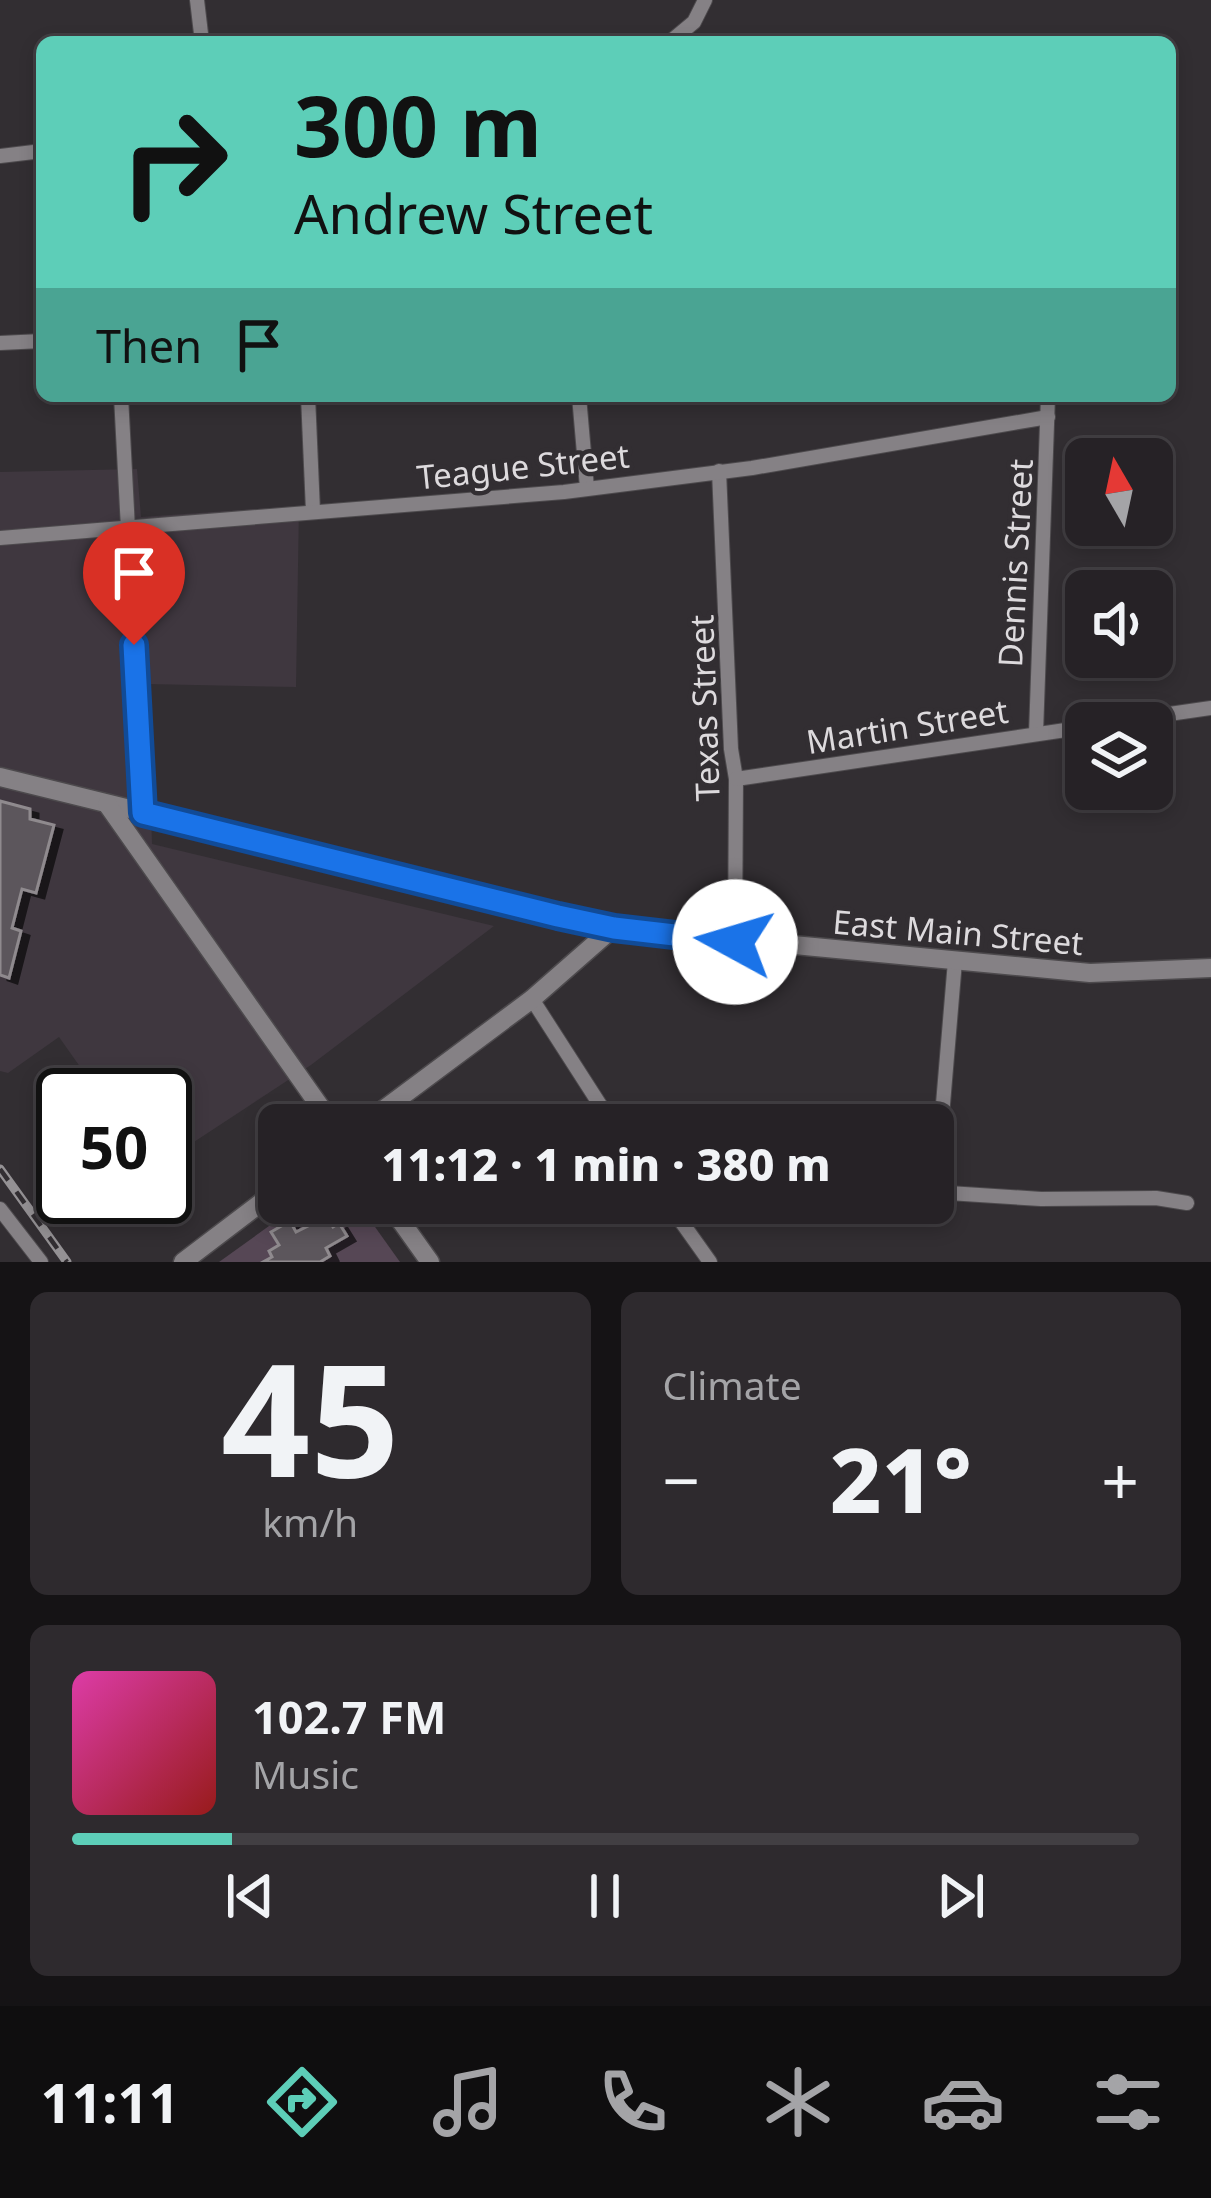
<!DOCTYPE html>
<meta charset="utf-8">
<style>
:root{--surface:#262226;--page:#2e2a2e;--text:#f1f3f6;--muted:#a4a4a7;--line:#423f43;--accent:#5dceb8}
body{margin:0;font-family:"Noto Sans",sans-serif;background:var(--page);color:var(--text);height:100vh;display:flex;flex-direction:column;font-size:45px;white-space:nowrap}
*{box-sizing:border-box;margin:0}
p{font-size:39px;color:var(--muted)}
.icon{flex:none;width:66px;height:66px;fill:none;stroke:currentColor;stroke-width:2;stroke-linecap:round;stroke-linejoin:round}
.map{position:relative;height:1262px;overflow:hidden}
.side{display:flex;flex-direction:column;gap:30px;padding:30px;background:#151315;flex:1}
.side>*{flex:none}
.guide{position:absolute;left:36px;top:36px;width:1140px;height:366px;border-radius:18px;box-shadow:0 6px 18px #0003,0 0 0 3px var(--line);background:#5dceb8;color:#111;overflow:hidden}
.needle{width:78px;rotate:351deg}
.controls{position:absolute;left:1065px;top:438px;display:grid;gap:24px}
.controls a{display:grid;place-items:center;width:108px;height:108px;border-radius:18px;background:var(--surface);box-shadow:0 6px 18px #0003,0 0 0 3px var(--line);font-size:60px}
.speed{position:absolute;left:36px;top:1068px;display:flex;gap:24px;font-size:60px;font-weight:700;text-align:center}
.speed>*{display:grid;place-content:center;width:156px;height:156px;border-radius:50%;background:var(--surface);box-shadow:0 6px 18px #0003,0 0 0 3px var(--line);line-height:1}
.speed .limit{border:6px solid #111;border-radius:18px;background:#fff;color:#111}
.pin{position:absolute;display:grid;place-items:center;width:102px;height:102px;color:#fff;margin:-123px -51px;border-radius:50% 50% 50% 0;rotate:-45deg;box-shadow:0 0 12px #0007}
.pin .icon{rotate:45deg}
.me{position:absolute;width:132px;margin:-66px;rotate:276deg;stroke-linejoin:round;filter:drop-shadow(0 0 9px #0008)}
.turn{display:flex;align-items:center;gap:42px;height:252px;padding:0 60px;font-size:54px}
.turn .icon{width:156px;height:156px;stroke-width:2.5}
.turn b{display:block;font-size:84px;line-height:102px}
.then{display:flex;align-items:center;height:114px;padding:0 60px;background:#0003;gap:24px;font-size:45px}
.big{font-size:90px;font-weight:800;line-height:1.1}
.side .card{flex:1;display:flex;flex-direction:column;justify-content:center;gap:18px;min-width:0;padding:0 42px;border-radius:18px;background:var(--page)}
.side .dial{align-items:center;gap:0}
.dial b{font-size:156px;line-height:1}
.song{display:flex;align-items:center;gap:36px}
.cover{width:144px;height:144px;border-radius:18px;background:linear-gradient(135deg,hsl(320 70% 55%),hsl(0 70% 35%))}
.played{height:12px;border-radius:6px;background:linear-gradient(90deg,var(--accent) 15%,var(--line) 15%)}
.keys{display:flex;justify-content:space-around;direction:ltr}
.heat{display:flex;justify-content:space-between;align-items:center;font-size:66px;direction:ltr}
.side .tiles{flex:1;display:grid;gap:30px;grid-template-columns:1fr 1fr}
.card:last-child{grid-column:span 2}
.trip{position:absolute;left:258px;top:1104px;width:696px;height:120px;border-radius:18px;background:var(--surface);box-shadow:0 6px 18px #0003,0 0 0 3px var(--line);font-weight:800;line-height:120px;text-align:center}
.menu{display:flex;height:192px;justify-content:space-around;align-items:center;background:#0f0e0f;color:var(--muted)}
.menu .icon{width:84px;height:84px}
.menu .active{color:var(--accent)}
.menu b{font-size:54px;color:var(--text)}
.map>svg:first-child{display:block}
.built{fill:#3f373f}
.green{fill:#564755}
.building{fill:#5c575b;stroke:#8f8a8e;stroke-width:3;filter:url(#shadow)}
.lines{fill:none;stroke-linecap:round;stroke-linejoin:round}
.street-casing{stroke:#4d4a4d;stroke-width:16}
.secondary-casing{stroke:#4d4a4d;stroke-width:21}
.street{stroke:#858185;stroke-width:14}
.secondary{stroke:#858185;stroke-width:18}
.rail-casing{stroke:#949194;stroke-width:9}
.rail{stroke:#322e32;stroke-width:4.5;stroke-dasharray:14;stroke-linecap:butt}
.route-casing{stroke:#114b97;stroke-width:30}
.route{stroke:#1a73e8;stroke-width:21}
.labels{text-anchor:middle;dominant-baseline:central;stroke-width:9;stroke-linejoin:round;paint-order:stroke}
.street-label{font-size:33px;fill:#dddadd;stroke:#322e32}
</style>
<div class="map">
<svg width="1211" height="1262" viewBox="0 0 1211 1262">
<defs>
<filter id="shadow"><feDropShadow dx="8" dy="5" stdDeviation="0" flood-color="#0009"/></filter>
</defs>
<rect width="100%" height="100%" fill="#322e32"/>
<!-- built -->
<polygon class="built" points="137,469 141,517 299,506 296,687 147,684 152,844 494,926 311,1065 165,1161 165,1095 100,1095 59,1037 8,1073 0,1071 0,472"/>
<!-- green -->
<polygon class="green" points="301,1203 358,1203 400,1262 219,1262"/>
<!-- building -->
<g class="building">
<polygon points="0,801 30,809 30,819 54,825 36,893 22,889 12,928 21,931 9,978 0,975"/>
<polygon points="326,1217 333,1227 339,1223 347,1236 326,1248 330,1256 320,1262 263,1262 272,1257 269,1251 279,1245 271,1232 290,1221 296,1232"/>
</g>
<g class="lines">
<!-- street casing -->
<g class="street-casing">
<g id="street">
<polyline points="197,0 202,42"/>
<polyline points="670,42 694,22 705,0"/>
<polyline points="0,156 42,151"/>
<polyline points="0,343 42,341"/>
<polyline points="121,396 143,813"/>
<polyline points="308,396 313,511"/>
<polyline points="579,396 587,488"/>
<polyline points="719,471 731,749 736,779 735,942"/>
<polyline points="0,538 564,492 752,468 1048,417"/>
<polyline points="1107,723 1211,708"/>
<polyline points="1036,733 1048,396"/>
<polyline points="736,779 1086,727"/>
<polyline points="532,999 613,1125"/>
<polyline points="933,1176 942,1116 955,961"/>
<polyline points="933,1192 1041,1199 1156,1198 1187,1203"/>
<polyline points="668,1203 710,1262"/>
<polyline points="0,1209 41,1262"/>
</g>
</g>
<!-- secondary casing -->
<g class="secondary-casing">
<g id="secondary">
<polyline points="0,777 613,928 1090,973 1211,968"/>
<polyline points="107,804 333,1125"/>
<polyline points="363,1125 532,999 613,928"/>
<polyline points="388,1203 430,1262"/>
<polyline points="183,1262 279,1189"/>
</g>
</g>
<!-- street -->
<use href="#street" class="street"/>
<!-- secondary -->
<use href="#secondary" class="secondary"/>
<!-- rail casing -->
<g class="rail-casing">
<polyline id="rail" points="0,1169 67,1262"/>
</g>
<!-- rail -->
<use href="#rail" class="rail"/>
</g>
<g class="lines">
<!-- route casing -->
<g class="route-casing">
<polyline id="route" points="134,645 143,813 558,916 614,928 735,942"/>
</g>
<!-- route -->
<use href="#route" class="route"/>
</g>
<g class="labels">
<!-- street labels -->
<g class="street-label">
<text transform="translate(523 466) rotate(-6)">Teague Street</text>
<text transform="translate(1015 563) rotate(-87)">Dennis Street</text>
<text transform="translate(704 708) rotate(-92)">Texas Street</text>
<text transform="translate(907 726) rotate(-9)">Martin Street</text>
<text transform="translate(958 932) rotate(5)">East Main Street</text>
</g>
</g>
</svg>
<div class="controls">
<a><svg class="needle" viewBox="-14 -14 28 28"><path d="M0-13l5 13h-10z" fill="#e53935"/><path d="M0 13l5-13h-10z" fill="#a4a4a7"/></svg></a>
<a><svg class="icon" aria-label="sound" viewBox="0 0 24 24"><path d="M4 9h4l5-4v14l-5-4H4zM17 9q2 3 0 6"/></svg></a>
<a><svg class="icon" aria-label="layers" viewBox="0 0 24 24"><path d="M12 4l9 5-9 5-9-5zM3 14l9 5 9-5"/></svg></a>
</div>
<div class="speed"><div class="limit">50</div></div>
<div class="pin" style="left:134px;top:645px;background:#d93025"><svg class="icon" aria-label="arrive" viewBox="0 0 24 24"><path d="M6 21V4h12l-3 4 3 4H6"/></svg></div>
<svg class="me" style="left:735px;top:942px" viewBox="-20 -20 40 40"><circle r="19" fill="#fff"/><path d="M0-13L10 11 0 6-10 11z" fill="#1a73e8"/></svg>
<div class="trip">11:12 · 1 min · 380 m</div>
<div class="guide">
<div class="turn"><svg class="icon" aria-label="right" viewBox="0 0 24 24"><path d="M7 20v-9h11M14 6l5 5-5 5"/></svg><div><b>300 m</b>Andrew Street</div></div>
<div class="then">Then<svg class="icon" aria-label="arrive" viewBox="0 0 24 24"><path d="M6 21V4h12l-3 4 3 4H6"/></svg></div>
</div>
</div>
<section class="side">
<div class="tiles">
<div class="card dial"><b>45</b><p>km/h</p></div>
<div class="card"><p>Climate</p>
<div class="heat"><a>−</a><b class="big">21°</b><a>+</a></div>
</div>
<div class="card">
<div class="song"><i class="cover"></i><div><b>102.7 FM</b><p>Music</p></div></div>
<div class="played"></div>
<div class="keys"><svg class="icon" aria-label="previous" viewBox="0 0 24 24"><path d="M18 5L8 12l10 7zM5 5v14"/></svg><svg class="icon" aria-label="pause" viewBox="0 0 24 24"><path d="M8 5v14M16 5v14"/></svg><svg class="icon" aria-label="next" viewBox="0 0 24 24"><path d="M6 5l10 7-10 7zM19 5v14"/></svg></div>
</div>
</div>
</section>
<nav class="menu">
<b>11:11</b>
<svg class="icon active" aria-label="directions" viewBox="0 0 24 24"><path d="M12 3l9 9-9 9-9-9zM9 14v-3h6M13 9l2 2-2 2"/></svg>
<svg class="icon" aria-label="music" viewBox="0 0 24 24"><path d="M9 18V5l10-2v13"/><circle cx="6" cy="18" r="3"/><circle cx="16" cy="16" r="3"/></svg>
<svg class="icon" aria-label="phone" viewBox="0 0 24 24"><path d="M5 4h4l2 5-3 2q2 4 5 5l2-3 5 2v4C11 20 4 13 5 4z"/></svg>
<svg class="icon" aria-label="climate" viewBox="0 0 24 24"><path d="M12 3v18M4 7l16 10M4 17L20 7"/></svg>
<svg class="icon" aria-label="car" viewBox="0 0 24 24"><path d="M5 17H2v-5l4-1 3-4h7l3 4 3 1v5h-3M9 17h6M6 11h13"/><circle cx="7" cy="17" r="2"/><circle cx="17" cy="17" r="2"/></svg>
<svg class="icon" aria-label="filters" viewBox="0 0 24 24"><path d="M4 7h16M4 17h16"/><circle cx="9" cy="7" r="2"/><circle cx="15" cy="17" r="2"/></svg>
</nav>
